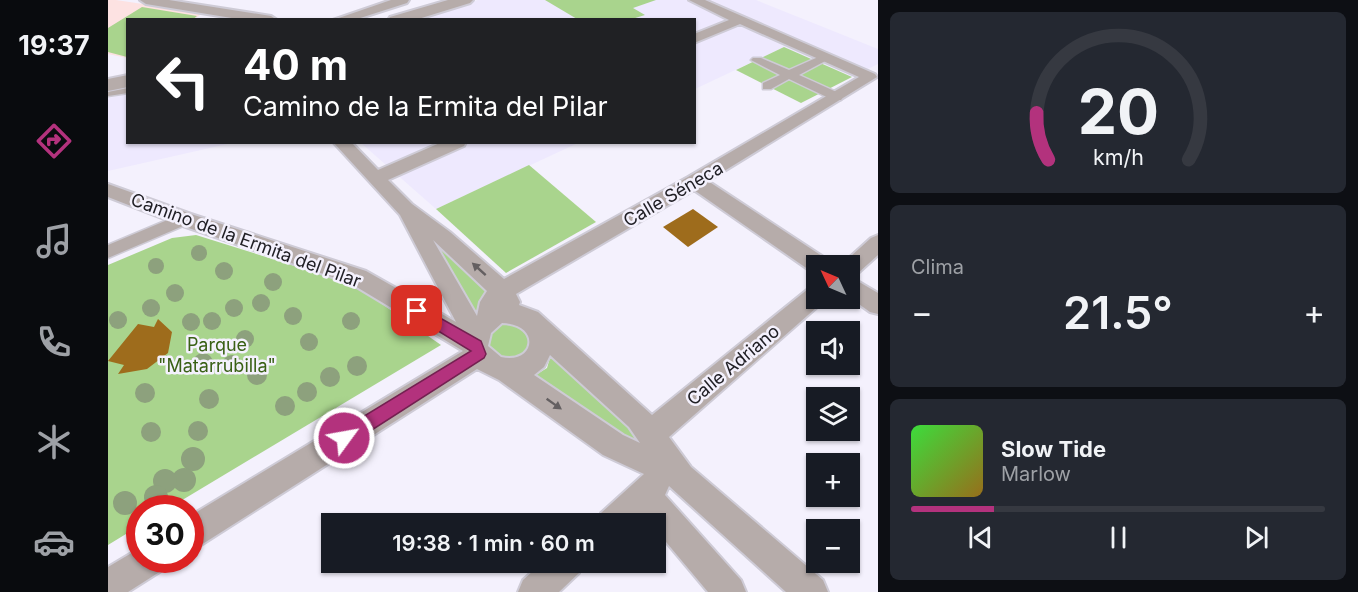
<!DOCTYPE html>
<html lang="es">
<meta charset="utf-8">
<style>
:root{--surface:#171b24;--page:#242831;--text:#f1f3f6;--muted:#9ea1a6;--line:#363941;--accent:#b3327d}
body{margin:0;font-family:Inter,sans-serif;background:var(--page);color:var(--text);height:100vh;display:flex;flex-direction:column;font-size:22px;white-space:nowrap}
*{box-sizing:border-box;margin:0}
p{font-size:20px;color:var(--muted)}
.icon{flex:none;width:33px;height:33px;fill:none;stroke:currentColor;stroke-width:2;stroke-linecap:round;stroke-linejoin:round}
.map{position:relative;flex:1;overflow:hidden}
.sheet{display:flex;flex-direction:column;gap:12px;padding:12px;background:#0d0f14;width:480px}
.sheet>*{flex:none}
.banner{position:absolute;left:18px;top:18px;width:570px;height:126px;border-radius:0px;box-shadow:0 2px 4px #0004;background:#202124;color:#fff;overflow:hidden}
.needle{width:39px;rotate:314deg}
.tools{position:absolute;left:698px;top:255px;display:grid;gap:12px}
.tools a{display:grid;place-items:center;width:54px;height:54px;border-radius:0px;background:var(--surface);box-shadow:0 2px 4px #0004;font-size:30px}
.speed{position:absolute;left:18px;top:495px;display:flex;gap:12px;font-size:30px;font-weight:700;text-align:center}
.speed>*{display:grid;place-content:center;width:78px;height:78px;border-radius:50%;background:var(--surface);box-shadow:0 2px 4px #0004;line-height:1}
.speed .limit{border:9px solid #d22;background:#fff;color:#111}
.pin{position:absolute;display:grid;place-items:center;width:51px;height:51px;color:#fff;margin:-26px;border-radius:12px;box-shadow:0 3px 9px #0006}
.me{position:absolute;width:66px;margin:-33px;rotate:58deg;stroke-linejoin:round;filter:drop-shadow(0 0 4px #0008)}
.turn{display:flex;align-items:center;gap:21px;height:126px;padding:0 18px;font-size:27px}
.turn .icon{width:78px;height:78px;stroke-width:2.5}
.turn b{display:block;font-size:42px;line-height:51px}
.big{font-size:45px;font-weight:600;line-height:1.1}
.sheet .widget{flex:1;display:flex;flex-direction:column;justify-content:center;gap:9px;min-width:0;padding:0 21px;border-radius:9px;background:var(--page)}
.sheet .dial{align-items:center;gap:0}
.dial svg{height:156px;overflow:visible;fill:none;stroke:var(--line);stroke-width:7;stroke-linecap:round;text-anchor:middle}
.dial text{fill:var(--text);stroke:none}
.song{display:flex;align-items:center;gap:18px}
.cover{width:72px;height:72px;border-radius:9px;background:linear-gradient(135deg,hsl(120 70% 55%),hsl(40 70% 35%))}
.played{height:6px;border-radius:3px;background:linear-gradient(90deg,var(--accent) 20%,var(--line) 20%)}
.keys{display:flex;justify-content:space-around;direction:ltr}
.heat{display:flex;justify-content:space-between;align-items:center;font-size:33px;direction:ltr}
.trip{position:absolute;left:213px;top:513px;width:345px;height:60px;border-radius:0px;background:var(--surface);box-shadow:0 2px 4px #0004;font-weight:600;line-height:60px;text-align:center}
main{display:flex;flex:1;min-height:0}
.tab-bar{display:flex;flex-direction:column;width:108px;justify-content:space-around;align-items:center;background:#090b0e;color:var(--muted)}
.tab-bar .icon{width:42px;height:42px}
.tab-bar .current{color:var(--accent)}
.tab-bar b{font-size:27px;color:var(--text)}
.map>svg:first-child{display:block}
.built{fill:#eee9fe}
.education{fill:#fde2e2}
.green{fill:#a9d48d}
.building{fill:#9e6c1c}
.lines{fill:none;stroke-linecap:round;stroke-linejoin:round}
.service-casing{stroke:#cecbd6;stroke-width:3}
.pedestrian-casing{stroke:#cecbd6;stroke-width:3}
.minor-casing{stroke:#cecbd6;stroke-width:4}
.tertiary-casing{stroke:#cecbd6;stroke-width:4}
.service{fill:#b6acaa;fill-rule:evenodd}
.pedestrian{fill:#b6acaa;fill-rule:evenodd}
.minor{fill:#b6acaa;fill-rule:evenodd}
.tertiary{fill:#b6acaa;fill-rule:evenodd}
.tree{fill:#8da17d}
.oneway{fill:#645f61}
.route{fill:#b3327d;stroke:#742051;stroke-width:1.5}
.labels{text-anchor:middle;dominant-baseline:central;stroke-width:5;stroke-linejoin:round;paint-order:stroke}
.street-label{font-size:18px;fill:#212026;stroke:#f4f1fd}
.park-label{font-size:18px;fill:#396015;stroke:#f4f1fd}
</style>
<main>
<nav class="tab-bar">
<b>19:37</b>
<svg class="icon current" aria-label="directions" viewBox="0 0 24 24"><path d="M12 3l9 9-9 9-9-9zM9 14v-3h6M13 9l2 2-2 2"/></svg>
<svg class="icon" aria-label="music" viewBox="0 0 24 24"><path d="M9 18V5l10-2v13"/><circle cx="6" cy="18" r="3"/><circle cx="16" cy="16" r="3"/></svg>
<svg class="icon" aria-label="phone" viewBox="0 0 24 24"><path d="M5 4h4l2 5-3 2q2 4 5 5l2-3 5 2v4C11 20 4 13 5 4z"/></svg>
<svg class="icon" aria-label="climate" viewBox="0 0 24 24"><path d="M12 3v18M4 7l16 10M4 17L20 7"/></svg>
<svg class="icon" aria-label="car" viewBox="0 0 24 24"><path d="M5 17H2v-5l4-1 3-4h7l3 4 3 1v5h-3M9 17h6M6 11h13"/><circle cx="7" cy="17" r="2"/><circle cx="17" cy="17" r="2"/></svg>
</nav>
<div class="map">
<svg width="770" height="592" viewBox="0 0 770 592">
<rect width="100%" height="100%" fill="#f4f1fd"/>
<!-- built -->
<g class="built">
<polygon points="370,0 648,0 770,49 770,64 744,77 676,47 587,89 586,20 311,20"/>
<polygon points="19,94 20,142 124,143 0,171 0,98"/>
<polygon points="253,143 470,143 328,209"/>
</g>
<!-- education -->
<polygon class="education" points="0,0 8,0 95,13 86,19 20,20 19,58 0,54"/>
<!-- green -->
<g class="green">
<polygon points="437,0 548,0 525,8 537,15 524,19 469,19"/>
<polygon points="34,7 89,16 84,20 20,20 19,57 0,52 0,28"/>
<polygon points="676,47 744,77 693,103 628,70"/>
<polygon points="421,165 488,222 398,273 328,209"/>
<polygon points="88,235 247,285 333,345 61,508 32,508 31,526 0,545 0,265 64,238"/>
<polygon points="321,239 346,257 383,291 366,318"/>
<polygon points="390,322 418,327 423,347 414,358 398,361 379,349 377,338"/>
<polygon points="443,354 512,410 531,441 517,443 426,376 439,368"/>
</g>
<!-- building -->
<g class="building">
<polygon points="585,209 610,227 580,247 555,227"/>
<polygon points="50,319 64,332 60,353 39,369 10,374 16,365 0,361 30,324 46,327"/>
</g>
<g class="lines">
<!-- service casing -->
<g class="service-casing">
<polygon id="service" points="20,88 20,93 0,96 0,92"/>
</g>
<!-- pedestrian casing -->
<g class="pedestrian-casing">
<g id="pedestrian">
<polygon points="717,54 721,55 721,59 691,75 733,94 735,97 733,100 725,100 681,79 663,89 655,89 655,83 672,75 643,60 645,58 653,58 681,70"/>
<polygon points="76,213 82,215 84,219 82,223 0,258 0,245"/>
</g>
</g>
<!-- minor casing -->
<g class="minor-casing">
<g id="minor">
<polygon points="32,0 61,0 163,16 169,20 136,20 38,4"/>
<polygon points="283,0 301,0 299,3 246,20 225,20"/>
<path d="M581,0H597L767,74L769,77L600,181L720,260L722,266H708V273L704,272L586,190L408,294L412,302L411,305L430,312L544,415L700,289L708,286V298H717L716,301L561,437L583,467L715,580L720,592H678L561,486L557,495L633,580L638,592H600L548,530V524H542L535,515L527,524H489L493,513L536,474L495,455L391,380L369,369L93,545L82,549V516L355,351L242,283L69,224L0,197V184L83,214L258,271L348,322L292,215L225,142H243L270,170L334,142H358L356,146L280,180L304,204L342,232L396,279L580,177L751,77L632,24L586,43V34L621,20ZM325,240L379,291L372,302L369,316ZM394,323C435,325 426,365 393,357L380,346L383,333ZM442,355L521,427L532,443L515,435L426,375L436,367Z"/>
<polygon points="770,235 770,255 749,274 741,276 770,293 770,314 762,312 741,297 741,266 732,266 763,238"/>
<polygon points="32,548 32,560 58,560 53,571 20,592 0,592 0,567"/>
<polygon points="435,562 476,562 471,573 451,592 410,592 415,580"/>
</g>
</g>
<!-- tertiary casing -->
<g class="tertiary-casing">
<g id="tertiary">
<polygon points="340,0 365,0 362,3 307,20 280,20 282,17"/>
<polygon points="20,75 20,87 0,91 0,79"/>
</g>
</g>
<!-- service -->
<use href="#service" class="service"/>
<!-- pedestrian -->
<use href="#pedestrian" class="pedestrian"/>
<!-- minor -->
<use href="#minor" class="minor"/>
<!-- tertiary -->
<use href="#tertiary" class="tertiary"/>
</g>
<!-- trees -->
<g class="tree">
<circle cx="91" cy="253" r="8"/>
<circle cx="48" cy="266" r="8"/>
<circle cx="116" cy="271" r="9"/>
<circle cx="165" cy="282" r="9"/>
<circle cx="67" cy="293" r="9"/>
<circle cx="153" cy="303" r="9"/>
<circle cx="43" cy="308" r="9"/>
<circle cx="126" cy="308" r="9"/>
<circle cx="185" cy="316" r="9"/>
<circle cx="10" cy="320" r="9"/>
<circle cx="104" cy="321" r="9"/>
<circle cx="243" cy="321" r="9"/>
<circle cx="83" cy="322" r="9"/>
<circle cx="137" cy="339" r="9"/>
<circle cx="201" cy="342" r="9"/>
<circle cx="95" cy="363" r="10"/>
<circle cx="124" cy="365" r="10"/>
<circle cx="249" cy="366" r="10"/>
<circle cx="149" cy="375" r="10"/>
<circle cx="222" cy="377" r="10"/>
<circle cx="199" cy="392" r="10"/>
<circle cx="37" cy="393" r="10"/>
<circle cx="101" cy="399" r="10"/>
<circle cx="177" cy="406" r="10"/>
<circle cx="90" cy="431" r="10"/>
<circle cx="43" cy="432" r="10"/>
<circle cx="85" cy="459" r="12"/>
<circle cx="76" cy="480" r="12"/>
<circle cx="57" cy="481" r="12"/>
<circle cx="48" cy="497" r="12"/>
<circle cx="17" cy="503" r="12"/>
</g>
<!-- one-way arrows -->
<defs><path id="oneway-solid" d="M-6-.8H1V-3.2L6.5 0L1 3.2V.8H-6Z" transform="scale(1.5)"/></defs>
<g class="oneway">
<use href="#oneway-solid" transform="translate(371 269) rotate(-138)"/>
<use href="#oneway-solid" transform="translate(446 404) rotate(35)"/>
</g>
<!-- route -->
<polygon class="route" points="309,305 373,341 378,354 376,358 242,444 236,446 230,444 228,438 230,432 363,351 304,315 302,311 304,307"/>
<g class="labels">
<!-- street labels -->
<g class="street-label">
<text transform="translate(565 194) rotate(-30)">Calle Séneca</text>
<text transform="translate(138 240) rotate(20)">Camino de la Ermita del Pilar</text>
<text transform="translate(625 365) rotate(-40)">Calle Adriano</text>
</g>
<!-- park labels -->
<g class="park-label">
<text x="109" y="344">Parque<tspan x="109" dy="21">"Matarrubilla"</tspan></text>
</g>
</g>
</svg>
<div class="tools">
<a><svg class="needle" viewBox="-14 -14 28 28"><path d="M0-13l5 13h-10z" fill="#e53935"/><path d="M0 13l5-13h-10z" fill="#9ea1a6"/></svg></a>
<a><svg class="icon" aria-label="sound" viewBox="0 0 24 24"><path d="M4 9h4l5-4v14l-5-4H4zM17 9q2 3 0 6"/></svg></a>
<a><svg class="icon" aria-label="layers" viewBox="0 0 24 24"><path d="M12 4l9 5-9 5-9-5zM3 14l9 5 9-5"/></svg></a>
<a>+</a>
<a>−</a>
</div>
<div class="speed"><div class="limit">30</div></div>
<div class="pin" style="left:309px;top:311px;background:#d93025"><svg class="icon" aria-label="arrive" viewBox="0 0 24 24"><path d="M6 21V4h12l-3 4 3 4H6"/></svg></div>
<svg class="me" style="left:236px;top:438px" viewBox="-20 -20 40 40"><circle r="17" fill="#b3327d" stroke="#fff" stroke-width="3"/><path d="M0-11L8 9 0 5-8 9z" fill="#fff"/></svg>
<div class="trip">19:38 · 1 min · 60 m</div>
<div class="banner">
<div class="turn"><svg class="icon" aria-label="left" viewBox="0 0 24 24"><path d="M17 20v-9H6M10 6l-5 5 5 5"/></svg><div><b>40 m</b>Camino de la Ermita del Pilar</div></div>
</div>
</div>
<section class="sheet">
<div class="widget dial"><svg viewBox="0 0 100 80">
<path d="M14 69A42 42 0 1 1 86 69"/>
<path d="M14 69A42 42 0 0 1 8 45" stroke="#b3327d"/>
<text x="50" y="56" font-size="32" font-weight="700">20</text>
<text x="50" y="72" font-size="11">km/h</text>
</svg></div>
<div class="widget"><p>Clima</p>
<div class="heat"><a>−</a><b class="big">21.5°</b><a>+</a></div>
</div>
<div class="widget">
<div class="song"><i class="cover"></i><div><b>Slow Tide</b><p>Marlow</p></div></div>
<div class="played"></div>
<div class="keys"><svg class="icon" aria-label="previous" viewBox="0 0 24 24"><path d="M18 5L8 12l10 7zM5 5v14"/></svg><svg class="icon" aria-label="pause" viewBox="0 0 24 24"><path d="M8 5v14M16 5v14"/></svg><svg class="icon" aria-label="next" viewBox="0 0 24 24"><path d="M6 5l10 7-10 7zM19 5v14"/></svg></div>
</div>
</section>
</main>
